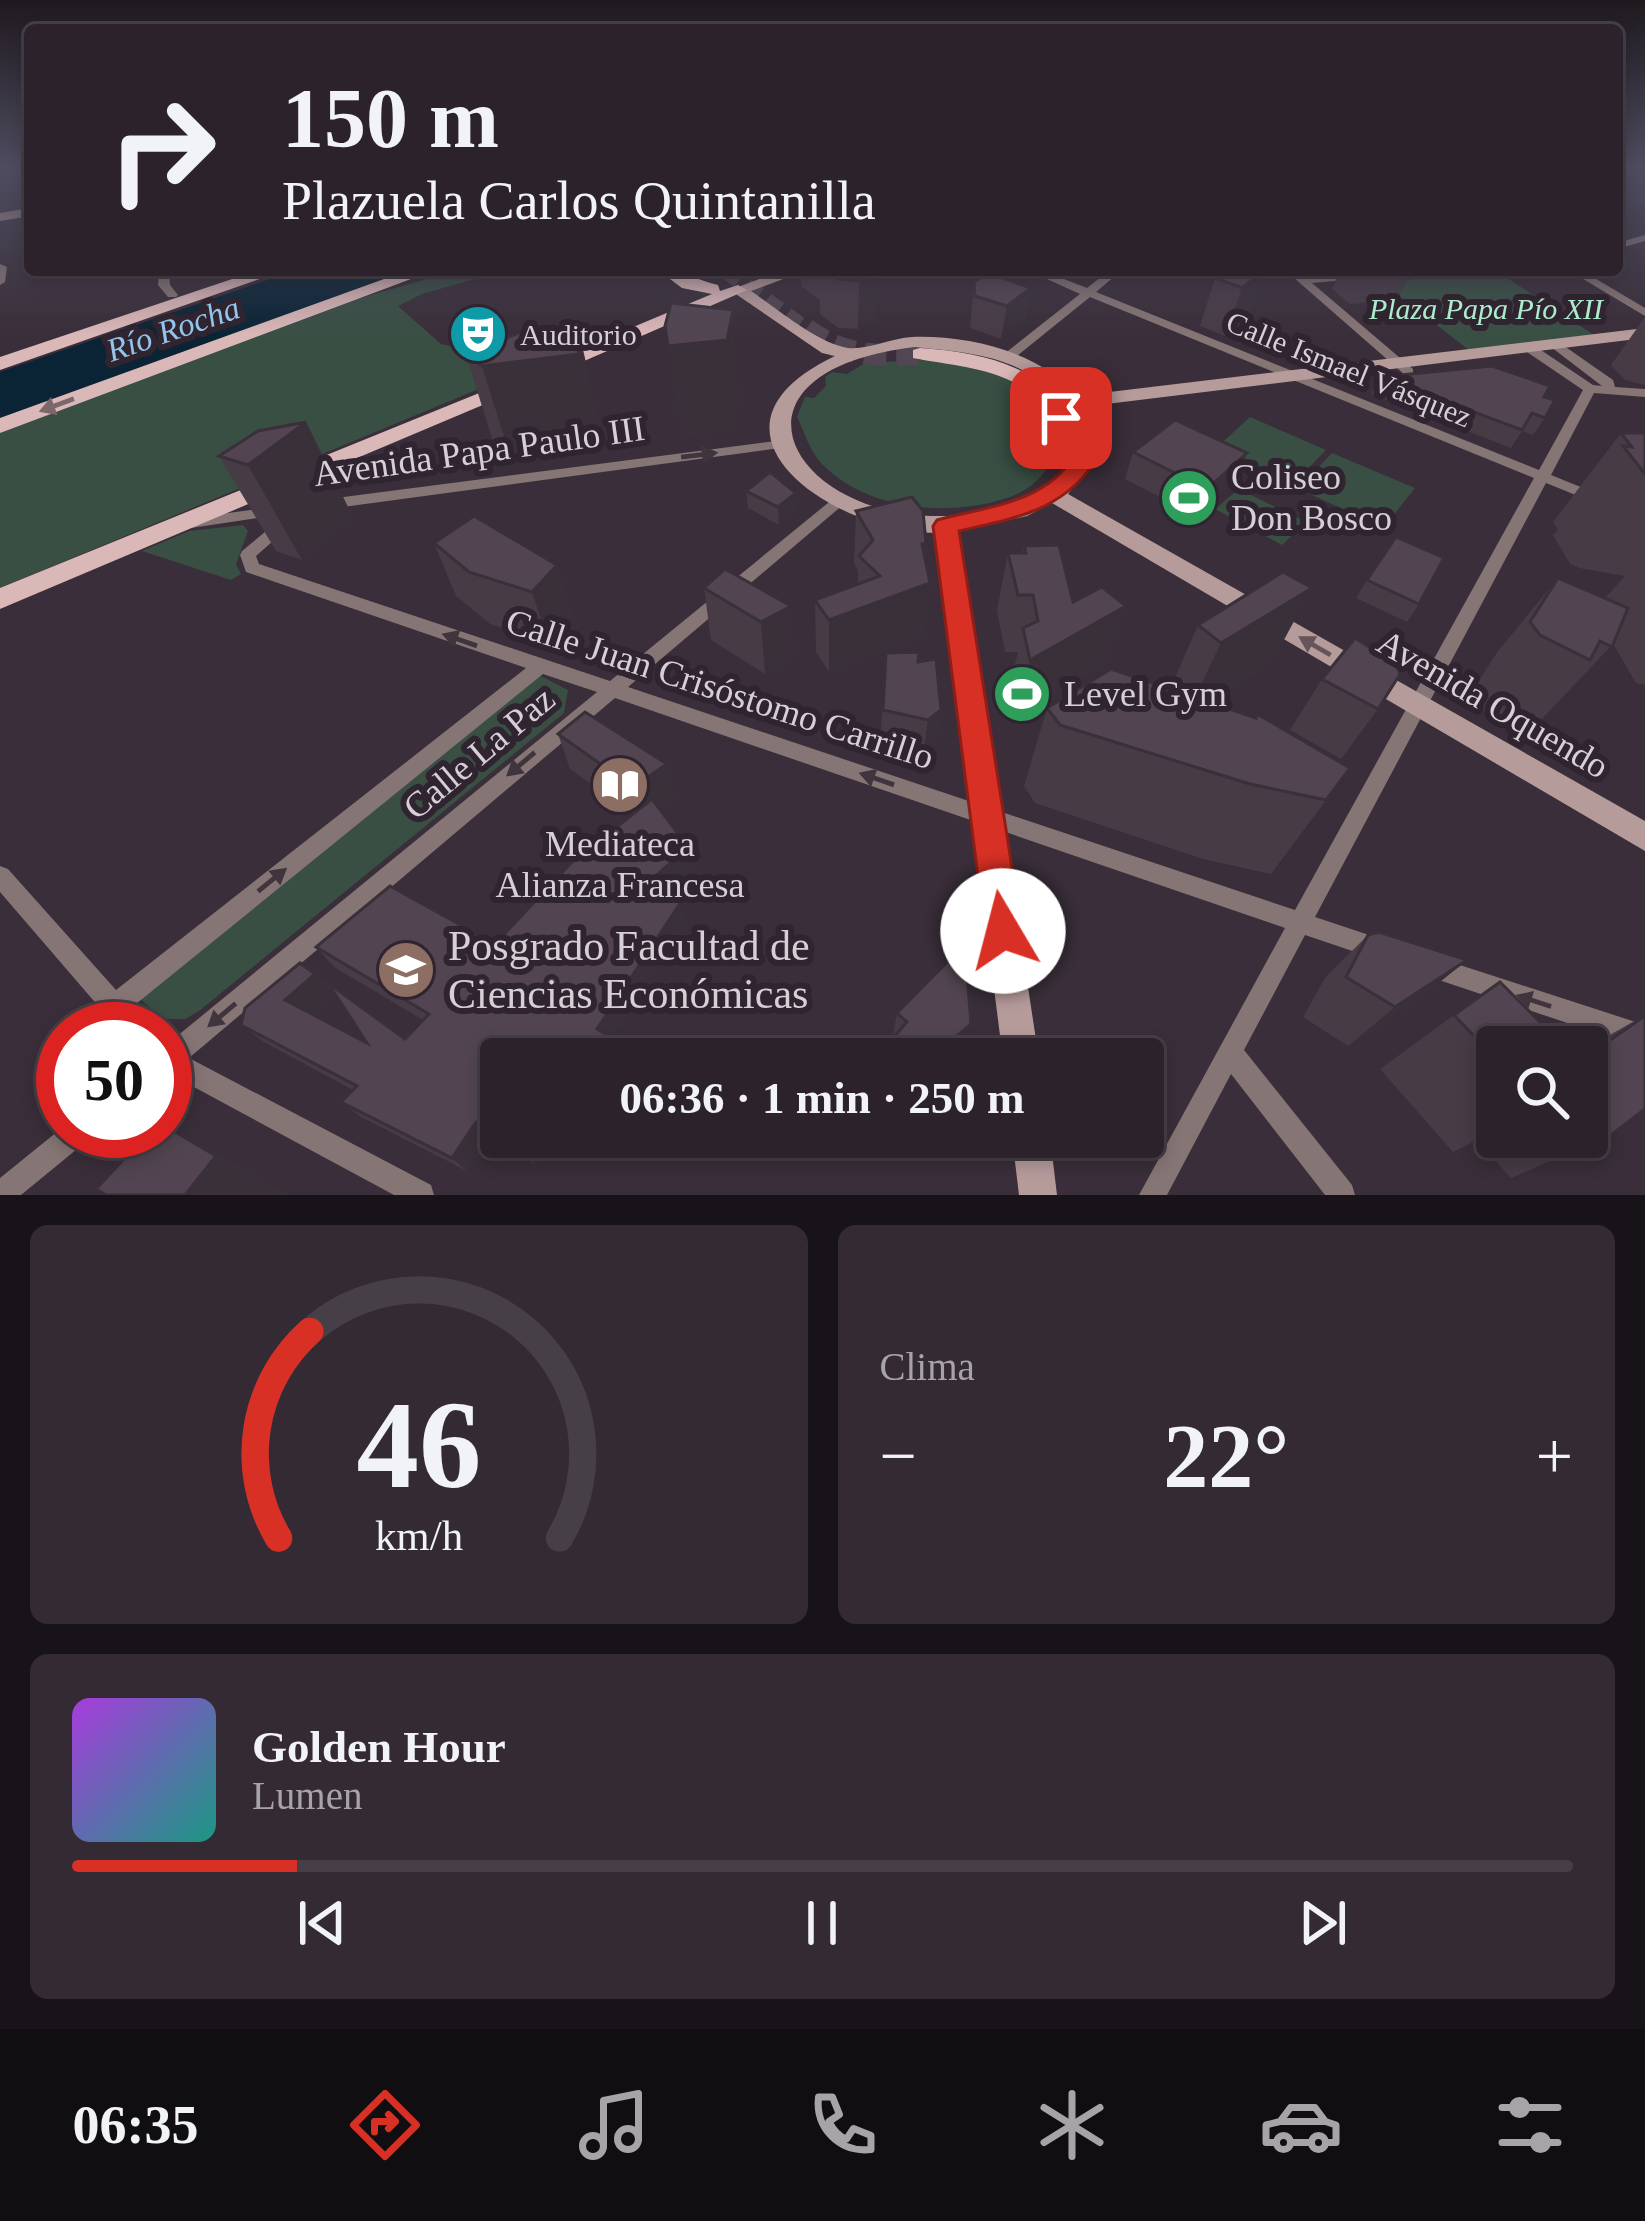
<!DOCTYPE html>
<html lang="es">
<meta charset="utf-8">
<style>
:root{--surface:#2b222b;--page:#332a33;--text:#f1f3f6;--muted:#a6a4a9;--line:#473f47;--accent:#d93025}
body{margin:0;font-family:Georgia,serif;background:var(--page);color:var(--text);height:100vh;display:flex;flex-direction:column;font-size:45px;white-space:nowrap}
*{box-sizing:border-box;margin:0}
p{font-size:39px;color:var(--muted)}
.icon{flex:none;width:66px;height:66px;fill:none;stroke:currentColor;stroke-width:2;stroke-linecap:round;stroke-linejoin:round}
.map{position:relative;height:1195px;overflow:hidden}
.drawer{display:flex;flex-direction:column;gap:30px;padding:30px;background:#181318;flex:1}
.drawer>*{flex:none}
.top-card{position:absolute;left:24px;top:24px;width:1599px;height:252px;border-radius:12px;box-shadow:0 6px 18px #0003,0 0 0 3px var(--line);background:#2b222b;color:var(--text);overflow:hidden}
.controls{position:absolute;left:1476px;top:1026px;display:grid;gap:24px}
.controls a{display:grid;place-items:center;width:132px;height:132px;border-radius:12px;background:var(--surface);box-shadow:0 6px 18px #0003,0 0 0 3px var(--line);font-size:60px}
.speed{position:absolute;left:36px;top:1002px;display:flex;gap:24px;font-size:60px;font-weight:700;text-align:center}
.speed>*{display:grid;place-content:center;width:156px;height:156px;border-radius:50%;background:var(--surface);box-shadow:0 6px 18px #0003,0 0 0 3px var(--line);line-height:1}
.speed .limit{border:18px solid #d22;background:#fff;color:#111}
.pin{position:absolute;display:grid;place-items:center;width:102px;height:102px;color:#fff;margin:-51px;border-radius:24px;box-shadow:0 6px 18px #0006}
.me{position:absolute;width:132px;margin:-66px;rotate:352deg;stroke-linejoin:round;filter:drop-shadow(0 0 9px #0008)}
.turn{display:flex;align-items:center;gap:42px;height:252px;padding:0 60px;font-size:54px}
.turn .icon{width:156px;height:156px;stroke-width:2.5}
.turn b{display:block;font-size:84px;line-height:102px}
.big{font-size:90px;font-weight:700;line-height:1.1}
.drawer .card{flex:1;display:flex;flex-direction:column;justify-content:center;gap:18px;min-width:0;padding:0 42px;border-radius:18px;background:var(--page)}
.drawer .dial{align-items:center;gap:0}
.dial svg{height:312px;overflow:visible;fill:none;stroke:var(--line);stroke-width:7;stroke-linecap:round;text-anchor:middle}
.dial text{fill:var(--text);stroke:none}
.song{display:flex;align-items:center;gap:36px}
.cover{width:144px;height:144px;border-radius:18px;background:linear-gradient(135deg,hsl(280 70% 55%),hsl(170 70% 35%))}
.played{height:12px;border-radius:6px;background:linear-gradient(90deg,var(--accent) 15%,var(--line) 15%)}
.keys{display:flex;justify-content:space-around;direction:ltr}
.heat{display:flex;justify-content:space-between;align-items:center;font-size:66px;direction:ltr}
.drawer .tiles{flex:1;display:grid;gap:30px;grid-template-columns:1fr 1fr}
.card:last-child{grid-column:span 2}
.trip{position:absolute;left:480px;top:1038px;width:684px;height:120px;border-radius:12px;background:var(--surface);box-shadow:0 6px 18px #0003,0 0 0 3px var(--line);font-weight:700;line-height:120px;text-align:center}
.tabs{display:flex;height:192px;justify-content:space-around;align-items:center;background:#110e11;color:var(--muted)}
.tabs .icon{width:84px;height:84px}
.tabs .selected{color:var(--accent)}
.tabs b{font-size:54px;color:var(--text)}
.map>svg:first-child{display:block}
.green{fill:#394f44}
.water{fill:#0a2436}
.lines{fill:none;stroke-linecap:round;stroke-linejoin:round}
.primary-tunnel-far1{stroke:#514651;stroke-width:16;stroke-dasharray:16 9;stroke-linecap:butt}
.primary-tunnel{stroke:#514651;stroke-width:22;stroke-dasharray:22 10;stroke-linecap:butt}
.street{fill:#867575;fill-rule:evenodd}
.secondary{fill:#b69b9b;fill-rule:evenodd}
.primary{fill:#dbb8b8;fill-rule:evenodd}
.wall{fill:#473b46;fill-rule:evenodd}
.shaded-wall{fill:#393039}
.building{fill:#524551;stroke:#393039;stroke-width:3}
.oneway{fill:#7c676d}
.oneway2{fill:#40343d}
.oneway3{fill:#65545a}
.route{fill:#d93025;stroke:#8d1f18;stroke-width:3}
.labels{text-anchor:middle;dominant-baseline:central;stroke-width:12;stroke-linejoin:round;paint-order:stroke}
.far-park-label{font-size:30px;font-style:italic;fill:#acebcb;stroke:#2f242f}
.far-poi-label{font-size:30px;fill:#d6cfd6;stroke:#2f242f;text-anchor:start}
.far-street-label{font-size:30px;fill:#d6cfd6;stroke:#2f242f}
.far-water-label{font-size:33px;font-style:italic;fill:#92c4ec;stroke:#2f242f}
.street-label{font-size:36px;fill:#d6cfd6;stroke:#2f242f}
.poi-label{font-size:36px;fill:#d6cfd6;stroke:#2f242f;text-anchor:start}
.near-poi-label{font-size:42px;fill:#d6cfd6;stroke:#2f242f;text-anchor:start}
</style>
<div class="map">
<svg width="1645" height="1195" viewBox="0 0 1645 1195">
<rect width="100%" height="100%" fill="#392e39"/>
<!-- green -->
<g class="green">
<polygon points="458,270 507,270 422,294 398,306 441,344 477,352 498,381 0,588 0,430 343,303"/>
<polygon points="1495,270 1594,335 1469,350 1374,277 1397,281"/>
<path d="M938,359C967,366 1001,371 1025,388C1076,425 1058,483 1004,499C947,517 866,510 822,464C809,450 804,431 797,417L805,397L814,398L826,386L825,377L832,372L847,374L865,363Z"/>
<polygon points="1250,417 1326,450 1292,485 1214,450"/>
<polygon points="1332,453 1415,488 1384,527 1298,489"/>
<polygon points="1239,489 1306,522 1282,545 1215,509"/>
<polygon points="243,525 248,531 236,564 241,574 231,580 142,551 189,531"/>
<polygon points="539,675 568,690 564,713 199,1011 185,1019 163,1019 137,996"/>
</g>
<!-- water -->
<polygon class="water" points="296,270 408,270 0,420 0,372"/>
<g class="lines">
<!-- primary-tunnel-far1 -->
<polyline class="primary-tunnel-far1" points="726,271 810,332"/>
<!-- primary-tunnel -->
<path class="primary-tunnel" d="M806,329C844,357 874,356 920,354"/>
<!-- street -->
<g class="street">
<polygon points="1645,235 1645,241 1617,249 1617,243"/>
<polygon points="0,264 7,267 5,282 0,285"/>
<polygon points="159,270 169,270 170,285 178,295 176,297 168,297 158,285"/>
<polygon points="1027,270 1041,270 1087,288 1110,270 1122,270 1096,292 1539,470 1583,390 1524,350 1524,344 1532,344 1593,385 1602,386 1547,344 1557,341 1613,380 1615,387 1645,389 1645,397 1594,393 1551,475 1598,494 1600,497 1593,502 1546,483 1315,917 1384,940 1387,948 1384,956 1376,959 1305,935 1244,1050 1352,1185 1355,1195 1325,1195 1231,1074 1167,1195 1139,1195 1285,928 615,698 189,1058 431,1185 434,1195 394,1195 168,1073 165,1074 165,1046 597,692 543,674 131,1008 146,1029 118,1029 0,892 0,866 8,869 116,990 526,668 246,572 240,555 242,551 277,522 282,521 290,526 256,556 259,564 610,681 834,498 839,496 846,501 844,504 628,687 1295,910 1534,478 1090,297 1012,360 1004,360 1004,354 1080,294"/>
<polygon points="1285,270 1296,270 1305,278 1361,274 1362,276 1357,279 1312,283 1413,369 1413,375 1405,375"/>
<polygon points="1568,270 1581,270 1645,308 1645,316"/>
<polygon points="783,440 790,444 788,447 328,509 321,504 328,499"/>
<polygon points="273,507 278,509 280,512 278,515 191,528 183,523 191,518"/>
<polygon points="1429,955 1645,1025 1645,1049 1421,974 1418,966 1421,958"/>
<polygon points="63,1127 63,1131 92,1131 88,1140 21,1195 0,1195 0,1178"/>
</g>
<!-- secondary -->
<g class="secondary">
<polygon points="30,208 30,216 0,221 0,213"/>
<path d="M783,270H807L751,291C776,308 819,344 848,348C868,350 891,338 912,337C966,335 1041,351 1076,396L1645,328V338L1082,407C1104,443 1094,463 1068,494L1645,821V851L1052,503L1027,516L958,531L1039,1059H1003L936,533C831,532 682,429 835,356L822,353L730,290ZM915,347C951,351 989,353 1022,370C1095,409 1090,483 1009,506C815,561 682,375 915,347Z"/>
<polygon points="1012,1137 1050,1137 1057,1195 1019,1195"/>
</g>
<!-- primary -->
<g class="primary">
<polygon points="259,270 285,270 0,370 0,357"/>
<polygon points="409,270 435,270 0,433 0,418"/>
<path d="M658,270C680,270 697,280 718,285L720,291L738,285L747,290L559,372H545V364L712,294L682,288Z"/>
<polygon points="716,270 734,270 735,271 726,276"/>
<path d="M920,348C976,352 1038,363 1069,414C1079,430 1084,449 1092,466L1088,471H1072C1062,454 1059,434 1050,417C1021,367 962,368 913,358V350Z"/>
<polygon points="511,380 518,382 518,390 0,609 0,588"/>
</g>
</g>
<!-- wall -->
<g class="wall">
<polygon points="1645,183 1645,205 1633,202"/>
<polygon points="801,270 874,270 877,323 858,329 838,328 820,314 820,300 801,286"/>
<polygon points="1266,270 1248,318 1225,336 1200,326 1215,278"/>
<polygon points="1340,270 1412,270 1397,300 1350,304 1332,289"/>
<polygon points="974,282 1026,321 1001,339 970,328"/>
<polygon points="1645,317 1645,385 1625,380 1611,365"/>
<polygon points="466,355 597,413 599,446 511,459 495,448"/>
<polygon points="1380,377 1544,397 1545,418 1533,435 1522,431 1511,448 1371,394"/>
<polygon points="258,431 353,517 302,560 276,551 219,456"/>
<polygon points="1621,433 1645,433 1645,685 1636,683 1613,644 1542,719 1537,717 1522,732 1477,708 1469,696 1498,651 1558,578 1605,598 1625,576 1579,568 1570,564 1553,535 1558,530 1553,522"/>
<polygon points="1133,452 1236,480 1196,516 1125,479"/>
<polygon points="746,491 796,511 779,525 748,508"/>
<polygon points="856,511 926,543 925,557 930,583 923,636 829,672 816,652 815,600 858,584 858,571 854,563"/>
<polygon points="434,543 557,565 572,617 549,644 490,624 456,596"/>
<polygon points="1024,546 1073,602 1126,606 1106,662 1015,716 1010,684 1018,652 1005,652 997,610 1008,553 1022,553"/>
<polygon points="1367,580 1419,604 1407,622 1356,598"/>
<polygon points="704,588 791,606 793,658 765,674 711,640"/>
<polygon points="1198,625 1272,662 1209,702 1255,718 1257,714 1350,768 1271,874 1203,859 1035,803 1024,786 1047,708 1170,689"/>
<polygon points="886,653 918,662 941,710 933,761 921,770 879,760"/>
<polygon points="1322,679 1378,709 1341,759 1290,730"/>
<path d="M558,734L667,764L674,797L659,808L688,847L693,868L666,893L686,923L611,1038L622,1056L501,1059L553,1137L536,1165L491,1136L467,1171L361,1117L341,1102L353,1090L264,1042L241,1025L315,974L334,992L405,1039L423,1020L334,967L316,947L495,944L633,814L570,769ZM334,993L367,1043L311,1013Z"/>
<polygon points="1368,935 1467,960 1415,1002 1348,1046 1303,1017 1325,978"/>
<polygon points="897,1013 960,1059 889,1059"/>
<polygon points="1454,1015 1497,1047 1497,1137 1587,1137 1587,1048 1645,1015 1611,1135 1511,1178 1477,1140 1453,1152 1380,1069"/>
</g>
<!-- shaded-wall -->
<g class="shaded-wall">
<polygon points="1266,270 1248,318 1225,336 1242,288"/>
<polygon points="879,274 877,323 858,329 859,281"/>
<polygon points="1031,288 1026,321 1001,339 1007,306"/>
<polygon points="733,310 740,401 735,431 681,438 668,346"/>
<polygon points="577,322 597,413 599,446 511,459 482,366"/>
<polygon points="306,422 353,517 302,560 248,465"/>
<polygon points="1247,453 1236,480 1196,516 1207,489"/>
<polygon points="796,493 796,511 779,525 778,507"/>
<polygon points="926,543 922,586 930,583 923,636 829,672 829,620"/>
<polygon points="557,565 572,617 549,644 532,592"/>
<polygon points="1312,588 1272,662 1186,716 1221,643"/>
<polygon points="791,606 793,658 765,674 761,622"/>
<polygon points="1126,606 1106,662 1015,716 1030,660"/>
<polygon points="941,710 933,761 921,770 928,720"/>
<polygon points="667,764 674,797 642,820 633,787"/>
<polygon points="688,847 693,868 655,903 649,882"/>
<polygon points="681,902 686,923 606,1046 597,1029"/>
<polygon points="1467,960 1415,1002 1348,1046 1395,1007"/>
<polygon points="315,974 334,993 305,1018 285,1000"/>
<polygon points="971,1024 960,1059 930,1059"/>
<polygon points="614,1039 622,1056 620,1059 602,1059"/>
<polygon points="476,1122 491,1136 467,1171 452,1158"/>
<polygon points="165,1125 242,1166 290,1195 185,1195"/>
<polygon points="532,1137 553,1137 536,1165 523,1151"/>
</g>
<!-- building -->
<g class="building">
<polygon points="825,270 873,270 879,274 859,281 839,279"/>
<polygon points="1228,270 1266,270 1242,288 1215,278"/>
<polygon points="988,273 1031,288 1007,306 975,296 974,282"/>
<polygon points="671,303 733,310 727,340 668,346 665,326"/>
<polygon points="577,322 579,354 482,366 466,355 518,333"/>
<polygon points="1492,366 1550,386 1544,397 1555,400 1545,418 1532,413 1522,430 1380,377"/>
<polygon points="1175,420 1247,453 1207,489 1133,452"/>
<polygon points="306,422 248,465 219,456 258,431"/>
<polygon points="1621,433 1645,433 1645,474 1623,446 1632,447"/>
<polygon points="770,472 796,493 778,507 746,491"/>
<polygon points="912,497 923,511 926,543 922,544 930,583 829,620 815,600 880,576 859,556 873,540 856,511"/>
<polygon points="474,516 557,565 532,592 469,572 434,543"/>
<polygon points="1396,537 1444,558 1419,604 1367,580"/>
<polygon points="1059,545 1073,602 1102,587 1126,606 1030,660 1023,628 1038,621 1033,595 1018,595 1008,553 1026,553 1024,546"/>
<polygon points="725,569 791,606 761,622 704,588"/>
<polygon points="1283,572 1312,588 1221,643 1198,625"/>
<polygon points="1558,578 1628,608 1612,647 1600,641 1590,660 1540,635 1530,622"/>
<polygon points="1355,638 1396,664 1400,674 1378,709 1322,679"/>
<polygon points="919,652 918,662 936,659 941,710 928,720 883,710 886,653"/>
<polygon points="1111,669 1256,718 1257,714 1350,768 1326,800 1250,784 1060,725 1047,708"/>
<polygon points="585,712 667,764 633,787 558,734"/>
<polygon points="652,799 688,847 649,882 681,902 597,1029 614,1039 602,1059 501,1059 501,1137 532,1137 523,1151 476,1122 452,1158 341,1102 357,1086 241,1025 245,1008 300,963 315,974 285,1000 367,1043 328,983 405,1039 429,1014 316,947 390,886 495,944 572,862"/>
<polygon points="1379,932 1467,960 1395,1007 1346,977 1368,935"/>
<polygon points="958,951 966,960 971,1024 930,1059 913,1059 893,1038 907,1022 897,1013"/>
<polygon points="1500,982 1565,1047 1497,1047 1497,1060 1454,1015"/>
<polygon points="1645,1016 1645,1109 1611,1135 1587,1112 1587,1056"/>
<polygon points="165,1126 216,1156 185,1195 106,1195 96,1189 150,1131 165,1131"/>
</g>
<!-- one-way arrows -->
<defs><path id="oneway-solid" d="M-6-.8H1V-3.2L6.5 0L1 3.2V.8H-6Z" transform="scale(3)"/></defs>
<use class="oneway" href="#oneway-solid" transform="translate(57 405) rotate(160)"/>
<g class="oneway2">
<use href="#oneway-solid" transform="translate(699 455) rotate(-7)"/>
<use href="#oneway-solid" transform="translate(460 640) rotate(-161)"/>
<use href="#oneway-solid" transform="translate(521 764) rotate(140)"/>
<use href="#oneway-solid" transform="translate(877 779) rotate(-161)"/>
<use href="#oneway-solid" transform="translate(272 880) rotate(-39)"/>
<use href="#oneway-solid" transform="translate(1534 1001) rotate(-162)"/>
<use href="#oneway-solid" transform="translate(222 1015) rotate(140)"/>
</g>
<use class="oneway3" href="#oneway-solid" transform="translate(1315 646) rotate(-150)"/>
<!-- sky -->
<linearGradient id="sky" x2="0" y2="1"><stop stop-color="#1f191f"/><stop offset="0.5" stop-color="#4e4c5f"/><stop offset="1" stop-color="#4e4c5f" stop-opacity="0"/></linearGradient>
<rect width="1645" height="336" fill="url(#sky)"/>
<!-- route -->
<path class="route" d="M1061,412L1072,418L1092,466C1059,512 1011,519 959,531L1022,931L1016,944L1003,949L990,944L985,931L933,526L937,520C984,507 1035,505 1068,465L1050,418Z"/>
<!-- icons -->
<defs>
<g id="theatre-disc" transform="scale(3)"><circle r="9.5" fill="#0f9aa8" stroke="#2f242f"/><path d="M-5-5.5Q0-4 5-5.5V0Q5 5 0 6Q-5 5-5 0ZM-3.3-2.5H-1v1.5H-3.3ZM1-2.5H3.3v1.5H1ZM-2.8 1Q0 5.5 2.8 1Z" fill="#fff"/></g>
<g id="stadium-disc" transform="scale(3)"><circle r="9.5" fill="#2e9e5b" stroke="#2f242f"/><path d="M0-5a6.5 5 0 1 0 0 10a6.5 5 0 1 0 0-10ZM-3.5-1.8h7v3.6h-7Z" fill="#fff"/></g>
<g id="library-disc" transform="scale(3)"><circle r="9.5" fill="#8d6e63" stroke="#2f242f"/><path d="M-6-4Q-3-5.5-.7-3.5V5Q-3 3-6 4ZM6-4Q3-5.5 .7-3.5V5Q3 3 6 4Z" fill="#fff"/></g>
<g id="university-disc" transform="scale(3)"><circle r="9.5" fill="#8d6e63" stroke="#2f242f"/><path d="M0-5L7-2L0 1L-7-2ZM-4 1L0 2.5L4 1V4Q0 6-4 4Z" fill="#fff"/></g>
</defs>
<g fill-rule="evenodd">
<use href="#theatre-disc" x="478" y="334"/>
<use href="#stadium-disc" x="1189" y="498"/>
<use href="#stadium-disc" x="1022" y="694"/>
<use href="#library-disc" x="620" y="785"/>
<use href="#university-disc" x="406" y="970"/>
</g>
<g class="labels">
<!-- far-park labels -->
<g class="far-park-label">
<text x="1486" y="308">Plaza Papa Pío XII</text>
</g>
<!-- far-poi labels -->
<g class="far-poi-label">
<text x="520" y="334">Auditorio</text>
</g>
<!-- far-street labels -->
<g class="far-street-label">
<text transform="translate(1349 369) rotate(22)">Calle Ismael Vásquez</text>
</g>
<!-- far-water labels -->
<g class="far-water-label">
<text transform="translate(173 329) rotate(-19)">Río Rocha</text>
</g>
<!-- street labels -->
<g class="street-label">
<text transform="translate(479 451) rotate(-8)">Avenida Papa Paulo III</text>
<text transform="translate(720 689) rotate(18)">Calle Juan Crisóstomo Carrillo</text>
<text transform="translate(1493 704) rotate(30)">Avenida Oquendo</text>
<text transform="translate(479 753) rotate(-40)">Calle La Paz</text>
</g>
<!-- poi labels -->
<g class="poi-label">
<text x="1231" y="477">Coliseo<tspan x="1231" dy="41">Don Bosco</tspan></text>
<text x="1064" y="694">Level Gym</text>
<text x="620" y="844" text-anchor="middle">Mediateca<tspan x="620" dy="41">Alianza Francesa</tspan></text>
</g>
<!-- near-poi labels -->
<g class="near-poi-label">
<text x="448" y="946">Posgrado Facultad de<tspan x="448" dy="48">Ciencias Económicas</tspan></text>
</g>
</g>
</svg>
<div class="controls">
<a><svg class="icon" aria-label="search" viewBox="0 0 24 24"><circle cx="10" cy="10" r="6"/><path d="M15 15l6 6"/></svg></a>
</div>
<div class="speed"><div class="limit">50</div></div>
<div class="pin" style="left:1061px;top:418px;background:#d93025"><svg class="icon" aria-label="arrive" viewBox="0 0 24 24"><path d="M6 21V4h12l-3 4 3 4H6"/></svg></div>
<svg class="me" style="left:1003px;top:931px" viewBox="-20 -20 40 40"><circle r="19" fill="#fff"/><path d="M0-13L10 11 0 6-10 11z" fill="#d93025"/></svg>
<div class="trip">06:36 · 1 min · 250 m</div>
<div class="top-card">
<div class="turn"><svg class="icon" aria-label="right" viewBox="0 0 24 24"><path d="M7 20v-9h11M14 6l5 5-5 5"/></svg><div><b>150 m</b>Plazuela Carlos Quintanilla</div></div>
</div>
</div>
<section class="drawer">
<div class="tiles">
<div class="card dial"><svg viewBox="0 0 100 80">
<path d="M14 69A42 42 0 1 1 86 69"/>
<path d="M14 69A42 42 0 0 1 22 16" stroke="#d93025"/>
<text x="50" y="56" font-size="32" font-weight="700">46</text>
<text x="50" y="72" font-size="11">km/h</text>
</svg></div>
<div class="card"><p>Clima</p>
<div class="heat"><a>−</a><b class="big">22°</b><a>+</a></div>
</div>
<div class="card">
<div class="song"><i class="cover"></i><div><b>Golden Hour</b><p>Lumen</p></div></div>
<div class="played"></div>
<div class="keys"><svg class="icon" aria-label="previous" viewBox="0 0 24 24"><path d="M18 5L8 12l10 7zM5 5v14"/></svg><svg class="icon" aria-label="pause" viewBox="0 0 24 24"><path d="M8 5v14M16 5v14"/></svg><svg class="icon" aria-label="next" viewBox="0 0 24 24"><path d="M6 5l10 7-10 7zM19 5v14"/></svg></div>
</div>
</div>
</section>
<nav class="tabs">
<b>06:35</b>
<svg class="icon selected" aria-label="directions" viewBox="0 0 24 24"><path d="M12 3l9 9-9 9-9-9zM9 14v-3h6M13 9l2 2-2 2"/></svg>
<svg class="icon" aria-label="music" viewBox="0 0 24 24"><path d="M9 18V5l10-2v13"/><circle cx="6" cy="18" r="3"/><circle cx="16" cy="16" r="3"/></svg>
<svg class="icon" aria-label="phone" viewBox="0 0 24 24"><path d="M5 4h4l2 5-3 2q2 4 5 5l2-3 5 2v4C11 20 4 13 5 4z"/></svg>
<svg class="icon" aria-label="climate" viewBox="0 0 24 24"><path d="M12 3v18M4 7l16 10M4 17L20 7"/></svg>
<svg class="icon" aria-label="car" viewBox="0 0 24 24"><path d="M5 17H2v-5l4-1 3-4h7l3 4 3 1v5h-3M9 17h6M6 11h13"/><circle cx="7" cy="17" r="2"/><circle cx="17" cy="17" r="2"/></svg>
<svg class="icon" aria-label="filters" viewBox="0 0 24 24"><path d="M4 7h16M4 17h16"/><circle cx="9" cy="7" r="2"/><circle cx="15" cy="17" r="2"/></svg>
</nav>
